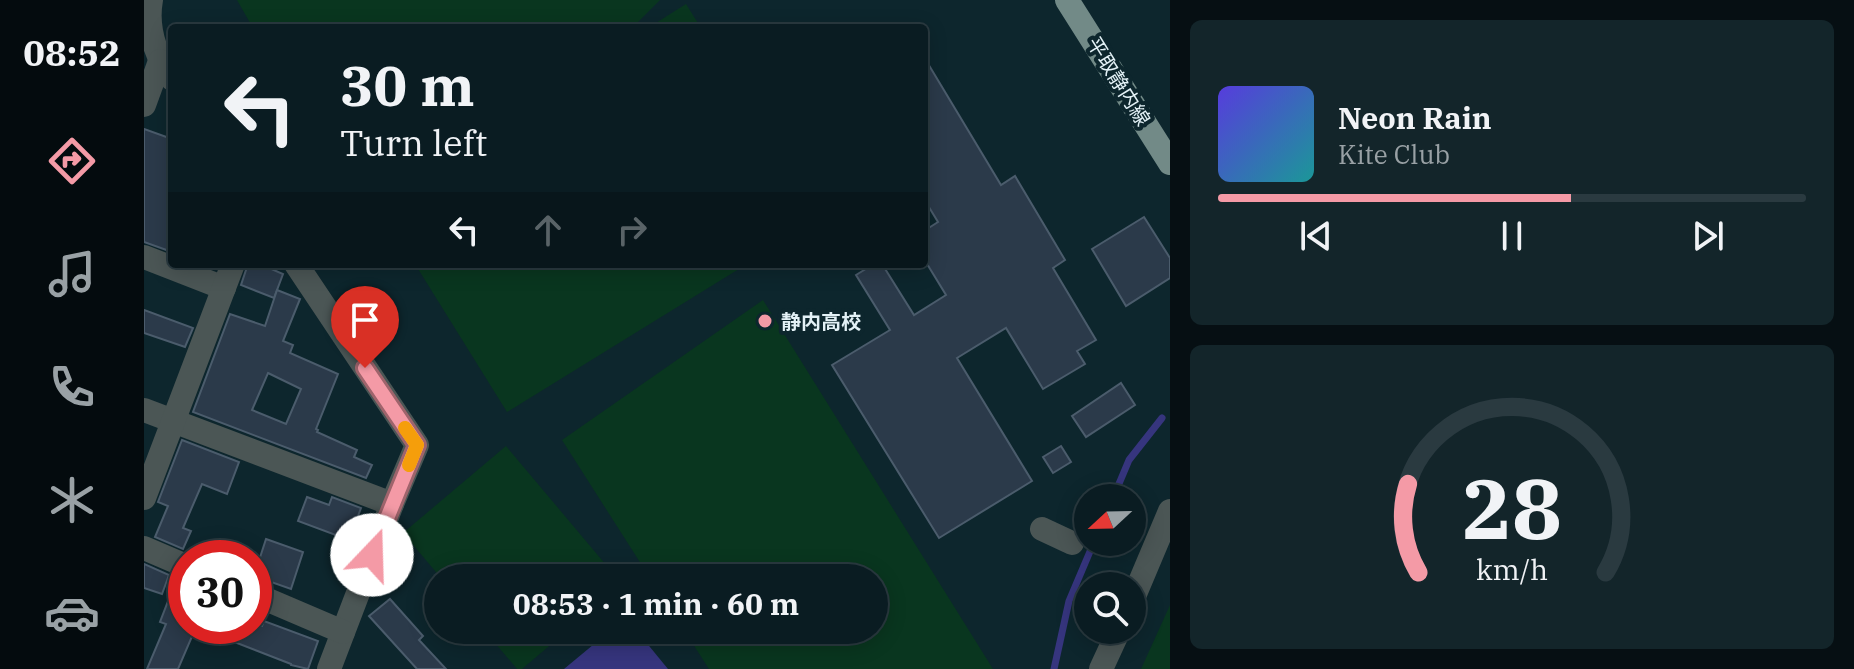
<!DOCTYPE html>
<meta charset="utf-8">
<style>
:root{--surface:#0a1c22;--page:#13252a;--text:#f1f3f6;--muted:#99a1a5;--line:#2a3a40;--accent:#f49aa6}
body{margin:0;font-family:"IBM Plex Serif","Noto Sans JP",serif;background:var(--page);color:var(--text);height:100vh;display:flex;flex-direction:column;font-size:30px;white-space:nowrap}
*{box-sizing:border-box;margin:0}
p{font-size:26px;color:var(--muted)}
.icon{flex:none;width:44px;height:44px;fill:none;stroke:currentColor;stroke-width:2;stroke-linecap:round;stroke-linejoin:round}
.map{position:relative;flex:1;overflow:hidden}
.panel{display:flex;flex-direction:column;gap:20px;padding:20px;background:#060f13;width:684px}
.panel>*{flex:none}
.guide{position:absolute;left:24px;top:24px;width:760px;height:244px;border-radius:8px;box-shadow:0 4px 20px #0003,0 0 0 2px var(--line);background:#0a1c22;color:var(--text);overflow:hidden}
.needle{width:52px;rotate:248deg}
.fabs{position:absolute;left:930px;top:484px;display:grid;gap:16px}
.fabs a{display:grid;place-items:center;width:72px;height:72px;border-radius:50%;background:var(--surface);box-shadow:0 4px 20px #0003,0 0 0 2px var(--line);font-size:40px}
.speed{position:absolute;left:24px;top:540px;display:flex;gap:16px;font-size:40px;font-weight:700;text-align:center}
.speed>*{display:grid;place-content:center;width:104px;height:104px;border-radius:50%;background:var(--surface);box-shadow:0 4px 20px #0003,0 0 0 2px var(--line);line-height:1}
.speed .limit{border:12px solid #d22;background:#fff;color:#111}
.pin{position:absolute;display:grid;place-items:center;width:68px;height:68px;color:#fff;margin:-82px -34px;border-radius:50% 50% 50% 0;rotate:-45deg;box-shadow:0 0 8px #0007}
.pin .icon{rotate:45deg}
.me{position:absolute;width:88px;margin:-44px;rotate:21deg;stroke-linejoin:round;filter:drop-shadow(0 0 6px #0008)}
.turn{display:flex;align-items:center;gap:28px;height:168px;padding:0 40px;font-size:36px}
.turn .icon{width:104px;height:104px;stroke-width:2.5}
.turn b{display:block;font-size:56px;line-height:68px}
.lanes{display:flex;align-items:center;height:76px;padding:0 40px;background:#0003;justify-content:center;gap:40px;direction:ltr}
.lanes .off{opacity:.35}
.panel .tile{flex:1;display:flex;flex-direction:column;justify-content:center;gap:12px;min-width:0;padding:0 28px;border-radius:12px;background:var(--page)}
.panel .dial{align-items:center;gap:0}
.dial svg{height:208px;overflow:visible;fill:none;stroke:var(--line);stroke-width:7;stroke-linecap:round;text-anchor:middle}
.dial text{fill:var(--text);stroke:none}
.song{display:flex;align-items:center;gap:24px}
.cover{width:96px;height:96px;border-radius:12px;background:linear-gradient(135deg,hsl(250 70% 55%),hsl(180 70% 35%))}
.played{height:8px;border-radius:4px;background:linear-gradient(90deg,var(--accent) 60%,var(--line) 60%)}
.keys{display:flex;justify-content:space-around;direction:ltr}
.trip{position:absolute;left:280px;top:564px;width:464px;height:80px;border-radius:40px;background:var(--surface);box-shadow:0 4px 20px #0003,0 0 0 2px var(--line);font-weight:800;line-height:80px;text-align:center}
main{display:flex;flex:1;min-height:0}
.tabs{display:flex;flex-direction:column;width:144px;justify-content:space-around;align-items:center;background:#040b0e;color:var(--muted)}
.tabs .icon{width:56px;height:56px}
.tabs .on{color:var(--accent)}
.tabs b{font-size:36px;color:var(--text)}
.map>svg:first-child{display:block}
.green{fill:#09361f}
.water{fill:#36357e}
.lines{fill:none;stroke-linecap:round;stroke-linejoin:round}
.stream{stroke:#36357e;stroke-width:7}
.building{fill:#2b3a4a;stroke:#4b5c6c;stroke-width:2;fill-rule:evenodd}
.minor{stroke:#4b5655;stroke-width:24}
.major{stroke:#728a87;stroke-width:24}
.route-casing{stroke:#9f646c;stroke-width:20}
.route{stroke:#f49aa6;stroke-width:14}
.slow{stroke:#f59e0b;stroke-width:14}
.poi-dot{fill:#f49aa6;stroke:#0d262d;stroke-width:3}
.labels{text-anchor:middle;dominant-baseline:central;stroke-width:8;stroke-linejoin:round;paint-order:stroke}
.street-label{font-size:20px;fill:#e3f1f6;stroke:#0d262d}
.poi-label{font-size:20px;font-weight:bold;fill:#e3f1f6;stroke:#0d262d;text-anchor:start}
</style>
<main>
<nav class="tabs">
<b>08:52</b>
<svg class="icon on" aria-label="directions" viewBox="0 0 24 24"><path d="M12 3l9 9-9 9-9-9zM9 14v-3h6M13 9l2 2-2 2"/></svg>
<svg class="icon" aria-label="music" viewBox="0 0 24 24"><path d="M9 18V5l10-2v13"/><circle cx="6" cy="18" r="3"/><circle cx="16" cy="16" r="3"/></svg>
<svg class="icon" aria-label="phone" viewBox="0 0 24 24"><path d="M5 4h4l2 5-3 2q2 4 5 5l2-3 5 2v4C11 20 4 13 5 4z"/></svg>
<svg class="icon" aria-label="climate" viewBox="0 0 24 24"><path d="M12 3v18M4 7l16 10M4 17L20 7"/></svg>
<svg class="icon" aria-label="car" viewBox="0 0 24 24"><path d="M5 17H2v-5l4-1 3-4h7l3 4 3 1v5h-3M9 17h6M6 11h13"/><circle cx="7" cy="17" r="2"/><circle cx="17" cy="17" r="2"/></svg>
</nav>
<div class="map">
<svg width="1026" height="669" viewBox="0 0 1026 669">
<rect width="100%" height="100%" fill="#0d262d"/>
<!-- green -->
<g class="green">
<polygon points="93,0 516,0 488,28 109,28"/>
<polygon points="542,4 557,28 504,28"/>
<polygon points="271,264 603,264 363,412"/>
<polygon points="619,300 849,669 565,669 540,630 730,630 730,578 506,578 418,440"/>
<polygon points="362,446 473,578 297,578 259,533"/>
<polygon points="1026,605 1026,669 997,669"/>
<polygon points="340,630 424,630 378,669 373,669"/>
</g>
<!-- water -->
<polygon class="water" points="467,630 492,630 524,669 420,669"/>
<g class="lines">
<!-- stream -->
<g class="stream">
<polyline points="969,498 985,460 1018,418"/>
<polyline points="910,669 925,601 950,542"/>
</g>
</g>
<!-- building -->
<g class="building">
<polygon points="780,57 857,185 871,176 921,260 909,268 952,340 933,351 941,364 899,389 862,328 813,358 888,481 795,538 688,365 746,330 712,275 730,264 738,264 770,315 802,295 780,259 780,231 794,222 780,199"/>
<polygon points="0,129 28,139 28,252 0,242"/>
<polygon points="1000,217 1026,258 1026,278 982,306 948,249"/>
<polygon points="104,264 116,264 139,274 130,298 97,285"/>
<path d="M133,290L156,299L139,341L149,345L146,353L194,374L172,429L174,430L173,432L213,450L210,457L228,465L222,478L49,412L86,314L121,326ZM124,373L157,389L142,424L108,410Z"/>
<polygon points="0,310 49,328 41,347 0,333"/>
<polygon points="977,383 991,405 942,437 928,416"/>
<polygon points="38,440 95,462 83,494 58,484 39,528 47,531 39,549 11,537 24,506 14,502"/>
<polygon points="917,446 927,462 909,473 899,457"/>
<polygon points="163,497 185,505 188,497 217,508 205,540 154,521"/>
<polygon points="122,539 159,552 147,589 110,576"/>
<polygon points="0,564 25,575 18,594 0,588"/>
<polygon points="33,578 42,581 42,626 118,626 120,621 174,641 164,669 147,665 147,664 52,627 34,669 3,669 22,624 16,622"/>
<polygon points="246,599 279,636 275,640 302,669 273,669 225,616"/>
</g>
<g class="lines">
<!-- minor -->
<g class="minor">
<path d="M7,0C2,28 12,56 28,79"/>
<polyline points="0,105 16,61"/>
<polyline points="0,257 80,288"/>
<polyline points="152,264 273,445 248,504 185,669"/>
<polyline points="0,410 248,504"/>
<polyline points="0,498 89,264"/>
<polyline points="898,529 928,543"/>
<polyline points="0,548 42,566"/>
<polyline points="110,594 199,632"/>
<polyline points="988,601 1026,511"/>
<polyline points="957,669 975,630"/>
</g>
<!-- major -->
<polyline class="major" points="923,0 1026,163"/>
</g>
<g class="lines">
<!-- route casing -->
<g class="route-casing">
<polyline id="route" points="221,368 273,445 228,555"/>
</g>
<!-- route -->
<use href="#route" class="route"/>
<!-- slow -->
<polyline class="slow" points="261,428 273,445 265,465"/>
</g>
<!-- markers -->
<circle class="poi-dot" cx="621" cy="321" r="8"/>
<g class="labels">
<!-- street labels -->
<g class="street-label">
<text transform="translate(975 81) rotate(58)">平取静内線</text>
</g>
<!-- poi labels -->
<g class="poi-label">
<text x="637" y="321">静内高校</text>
</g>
</g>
</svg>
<div class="fabs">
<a><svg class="needle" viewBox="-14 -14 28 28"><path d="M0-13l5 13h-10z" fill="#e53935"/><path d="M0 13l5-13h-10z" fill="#99a1a5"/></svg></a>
<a><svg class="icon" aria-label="search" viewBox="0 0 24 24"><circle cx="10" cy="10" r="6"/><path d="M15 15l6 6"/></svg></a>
</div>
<div class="speed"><div class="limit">30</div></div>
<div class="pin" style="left:221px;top:368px;background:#d93025"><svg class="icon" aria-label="arrive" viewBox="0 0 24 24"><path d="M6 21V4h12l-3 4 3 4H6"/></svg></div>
<svg class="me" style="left:228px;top:555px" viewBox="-20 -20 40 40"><circle r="19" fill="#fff"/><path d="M0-13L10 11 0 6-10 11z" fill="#f49aa6"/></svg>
<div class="trip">08:53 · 1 min · 60 m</div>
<div class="guide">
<div class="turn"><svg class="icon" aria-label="left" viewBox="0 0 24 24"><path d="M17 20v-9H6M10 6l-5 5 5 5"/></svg><div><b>30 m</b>Turn left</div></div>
<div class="lanes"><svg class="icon" aria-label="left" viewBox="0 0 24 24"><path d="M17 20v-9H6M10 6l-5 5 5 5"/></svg><svg class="icon off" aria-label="ahead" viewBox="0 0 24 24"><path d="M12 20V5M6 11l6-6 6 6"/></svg><svg class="icon off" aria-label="right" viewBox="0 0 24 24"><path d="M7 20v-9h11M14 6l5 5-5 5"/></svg></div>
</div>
</div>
<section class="panel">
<div class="tile">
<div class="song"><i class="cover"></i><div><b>Neon Rain</b><p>Kite Club</p></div></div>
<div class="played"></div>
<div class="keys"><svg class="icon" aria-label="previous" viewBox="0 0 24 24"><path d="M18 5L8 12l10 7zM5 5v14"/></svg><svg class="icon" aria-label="pause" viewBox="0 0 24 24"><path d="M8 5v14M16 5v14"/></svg><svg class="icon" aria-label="next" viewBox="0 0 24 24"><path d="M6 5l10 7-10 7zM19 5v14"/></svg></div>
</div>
<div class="tile dial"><svg viewBox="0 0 100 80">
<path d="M14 69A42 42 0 1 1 86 69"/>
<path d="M14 69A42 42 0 0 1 10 35" stroke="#f49aa6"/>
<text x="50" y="56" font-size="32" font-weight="700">28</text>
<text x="50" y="72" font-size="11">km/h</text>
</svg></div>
</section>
</main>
